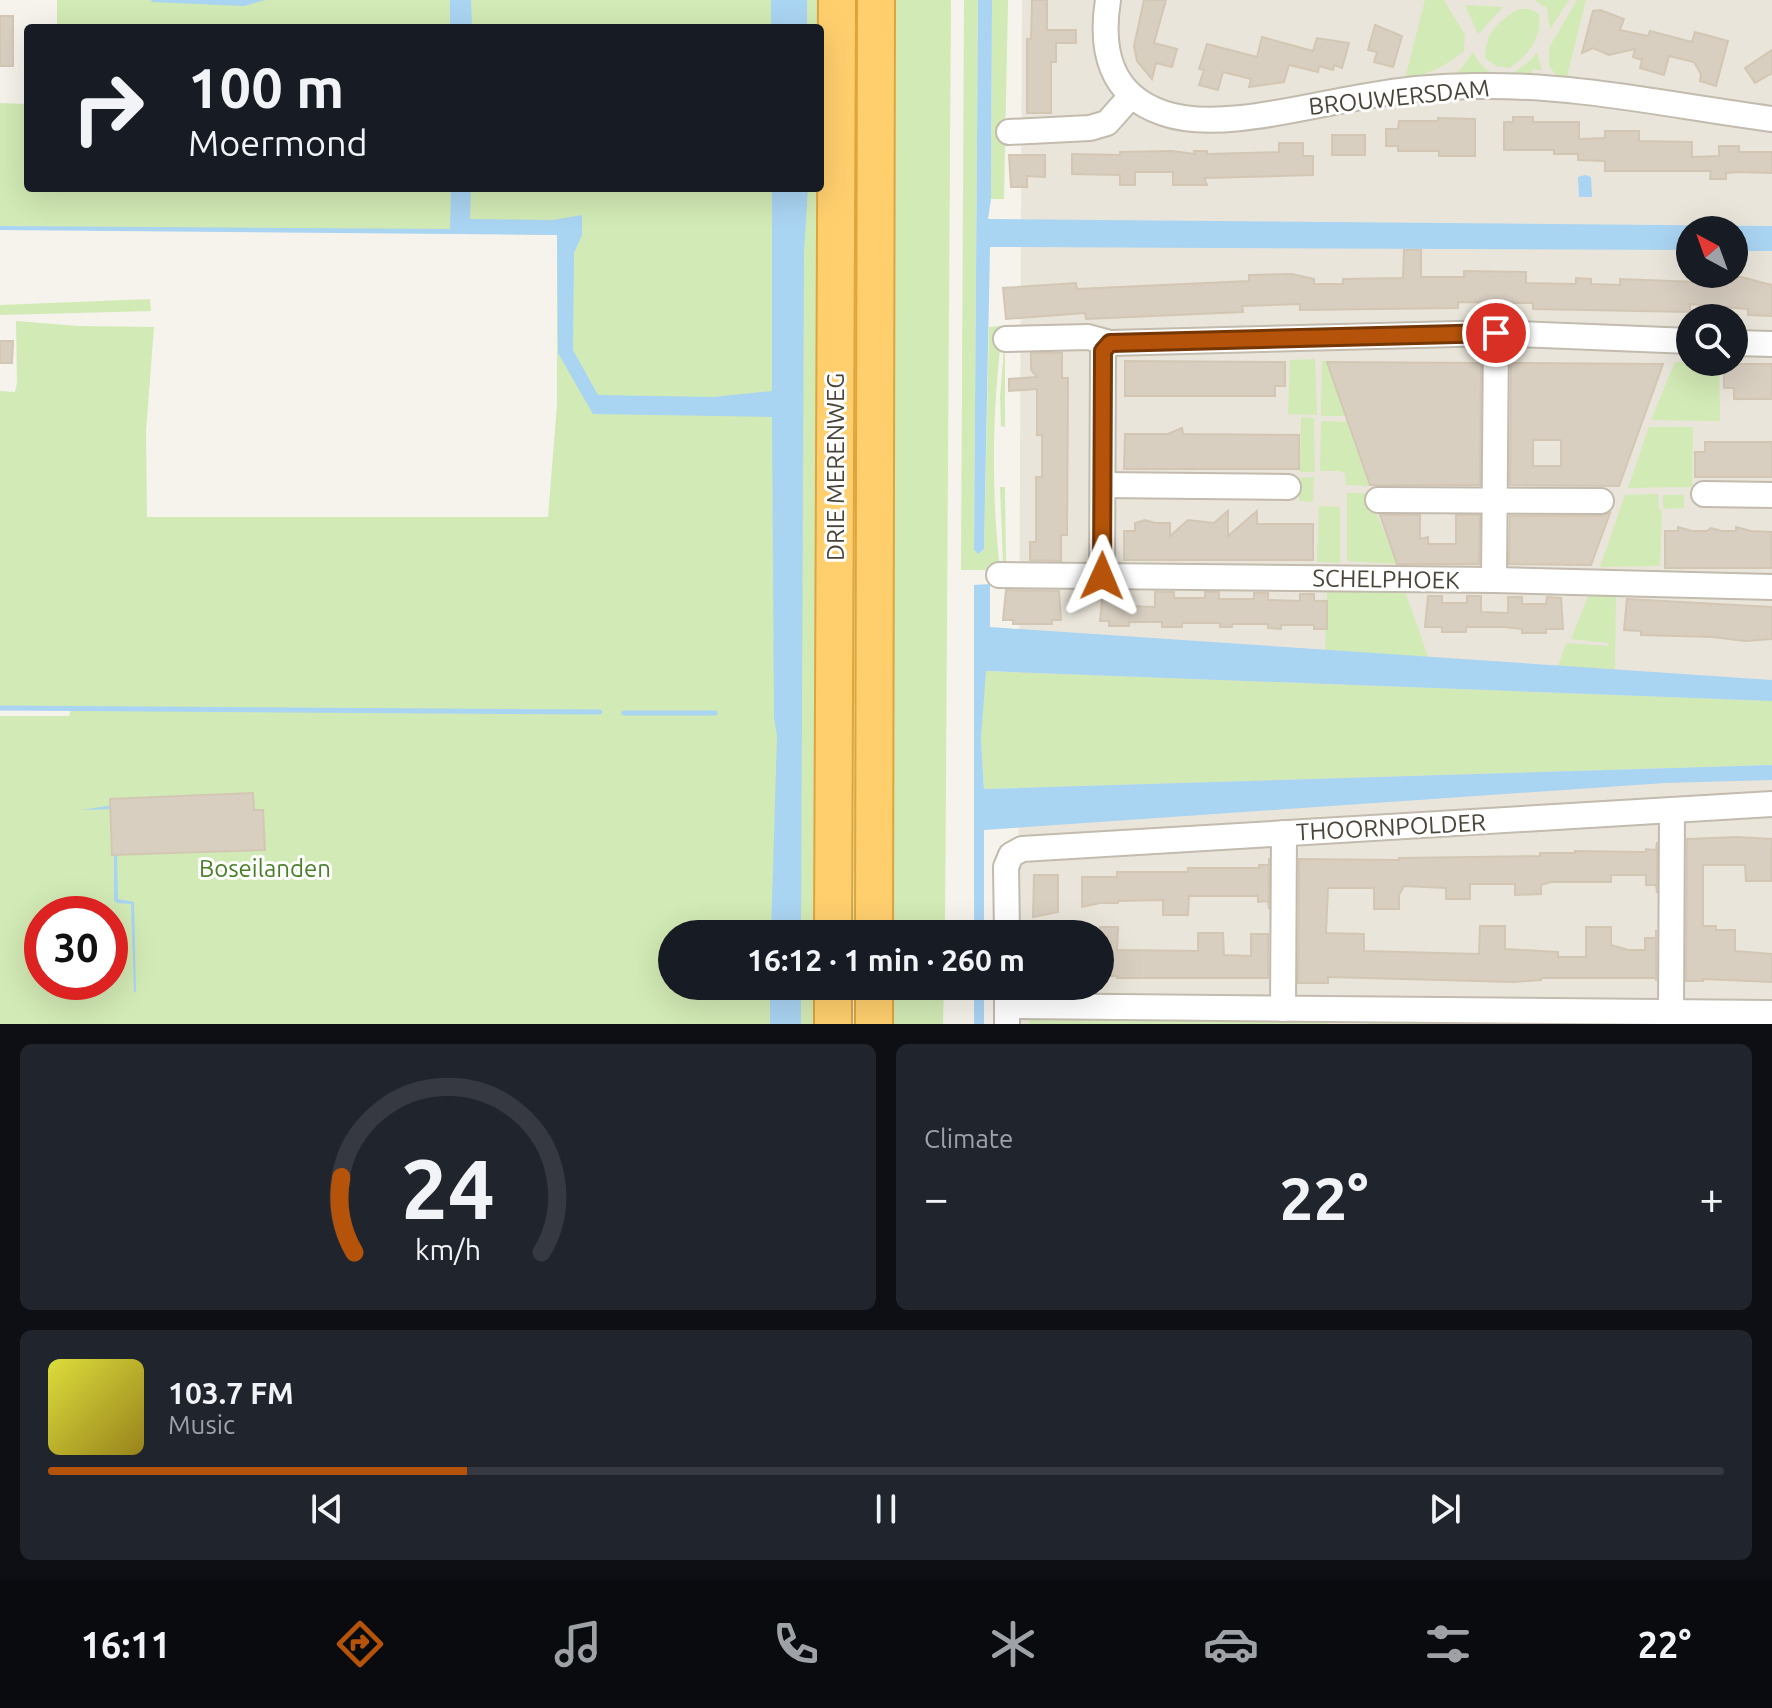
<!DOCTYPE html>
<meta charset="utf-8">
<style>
:root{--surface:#171b24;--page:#20242c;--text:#f1f3f6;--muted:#9ea1a6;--line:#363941;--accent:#b45309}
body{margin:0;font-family:Ubuntu,sans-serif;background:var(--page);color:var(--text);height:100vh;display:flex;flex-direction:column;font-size:30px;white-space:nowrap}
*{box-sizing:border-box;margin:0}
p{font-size:26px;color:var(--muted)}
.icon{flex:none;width:44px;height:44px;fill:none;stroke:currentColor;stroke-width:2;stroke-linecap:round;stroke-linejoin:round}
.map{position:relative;height:1024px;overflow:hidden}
.details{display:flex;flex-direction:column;gap:20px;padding:20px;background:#0d0f14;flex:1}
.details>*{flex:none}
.guide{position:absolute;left:24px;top:24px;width:800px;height:168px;border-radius:8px;box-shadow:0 8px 32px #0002;background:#171b24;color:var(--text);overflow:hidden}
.needle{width:52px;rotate:319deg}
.tools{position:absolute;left:1676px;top:216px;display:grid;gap:16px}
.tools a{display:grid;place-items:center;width:72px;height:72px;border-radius:50%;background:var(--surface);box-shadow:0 8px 32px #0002;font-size:40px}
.speed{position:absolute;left:24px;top:896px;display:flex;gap:16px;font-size:40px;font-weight:700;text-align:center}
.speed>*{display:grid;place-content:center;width:104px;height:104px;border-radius:50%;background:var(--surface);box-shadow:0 8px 32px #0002;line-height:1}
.speed .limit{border:12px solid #d22;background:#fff;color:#111}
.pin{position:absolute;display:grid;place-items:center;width:68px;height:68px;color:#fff;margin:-34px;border:4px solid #fff;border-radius:50%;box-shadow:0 2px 8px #0007}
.me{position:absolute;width:88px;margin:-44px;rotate:1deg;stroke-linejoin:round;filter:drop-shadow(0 0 6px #0008)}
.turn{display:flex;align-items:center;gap:28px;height:168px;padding:0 32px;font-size:36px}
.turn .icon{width:104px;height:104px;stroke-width:2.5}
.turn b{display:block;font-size:56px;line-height:68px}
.big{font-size:60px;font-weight:700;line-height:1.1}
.details .card{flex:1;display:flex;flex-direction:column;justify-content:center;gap:12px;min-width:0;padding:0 28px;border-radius:12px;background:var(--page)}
.details .dial{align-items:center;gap:0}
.dial svg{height:208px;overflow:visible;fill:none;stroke:var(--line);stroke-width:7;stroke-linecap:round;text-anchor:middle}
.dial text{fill:var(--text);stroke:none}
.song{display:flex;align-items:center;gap:24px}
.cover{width:96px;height:96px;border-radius:12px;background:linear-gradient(135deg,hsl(60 70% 55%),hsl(50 70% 35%))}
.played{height:8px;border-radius:4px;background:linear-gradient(90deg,var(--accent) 25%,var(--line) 25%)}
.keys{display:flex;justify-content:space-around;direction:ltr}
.heat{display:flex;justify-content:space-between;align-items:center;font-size:44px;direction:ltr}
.details .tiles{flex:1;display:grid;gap:20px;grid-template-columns:1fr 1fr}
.card:last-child{grid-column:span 2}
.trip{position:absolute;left:658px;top:920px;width:456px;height:80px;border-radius:40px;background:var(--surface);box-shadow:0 8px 32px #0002;font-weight:700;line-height:80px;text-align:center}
.tab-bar{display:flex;height:128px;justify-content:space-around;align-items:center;background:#090b0e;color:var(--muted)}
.tab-bar .icon{width:56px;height:56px}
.tab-bar .selected{color:var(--accent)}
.tab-bar b{font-size:36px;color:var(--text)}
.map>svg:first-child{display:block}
.residential{fill:#eae5da;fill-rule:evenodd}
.green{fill:#d2eab5;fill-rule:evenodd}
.water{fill:#a9d4f2}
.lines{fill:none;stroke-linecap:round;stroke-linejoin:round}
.stream{stroke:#a9d4f2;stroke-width:5}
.building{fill:#d8cfc1;stroke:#d3c7b4;stroke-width:2;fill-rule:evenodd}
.minor-casing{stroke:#c2bbae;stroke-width:28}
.highway-casing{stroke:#e0a43c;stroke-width:40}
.minor{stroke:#fff;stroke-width:24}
.highway{stroke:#ffcf6e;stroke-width:36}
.route-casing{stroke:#753606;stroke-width:20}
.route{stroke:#b45309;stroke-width:14}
.labels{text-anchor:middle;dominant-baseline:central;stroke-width:6;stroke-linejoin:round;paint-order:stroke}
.street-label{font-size:24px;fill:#4b4439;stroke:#fff}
.park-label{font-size:24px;fill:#4a7f2a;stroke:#fff}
</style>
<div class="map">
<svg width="1772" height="1024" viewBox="0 0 1772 1024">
<rect width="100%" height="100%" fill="#f6f3ec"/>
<!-- residential -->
<path class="residential" d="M1022,0H1772V1024H1019L1018,986H1100V934H1018ZM1690,230H1734V274H1690ZM1690,318H1734V362H1690Z"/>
<!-- green -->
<g class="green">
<path d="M57,0H827L824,934H672V986H823V1024H0V716H69L71,709L0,708V391L15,392L17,383L16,321L78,326L154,327L146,432L147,517H548L557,404V235L0,226V103L28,104V188H820V28H57ZM42,914H110V982H42Z"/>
<polygon points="845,0 867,0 862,934 844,934"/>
<polygon points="886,0 951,0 945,934 886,934"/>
<path d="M964,0H978L974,550L978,554L984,549L989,327L1003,326C992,406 991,490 1000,570H961Z"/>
<polygon points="992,0 1008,0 1004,199 991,199"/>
<path d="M1425,0H1444L1465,35L1464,51C1432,77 1411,78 1372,85V82L1405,79Z"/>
<polygon points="1534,0 1569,0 1550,29 1547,8"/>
<polygon points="1577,0 1586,0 1567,77 1557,76 1549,66 1549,48"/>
<polygon points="1465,5 1503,7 1478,34"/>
<path d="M1519,9H1530L1539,14C1542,37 1528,56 1509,68L1496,66L1485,58C1485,33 1498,21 1519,9Z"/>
<path d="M1473,52C1492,88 1514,78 1537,53L1542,70L1532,69V77L1442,83L1461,69Z"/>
<polygon points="150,299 151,311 0,315 0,305"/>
<polygon points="1004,348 1005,349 1005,427 1001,426 1000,397"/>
<polygon points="1315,359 1317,415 1288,414 1290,360"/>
<polygon points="1322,360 1327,362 1346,416 1321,416"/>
<polygon points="1675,362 1719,362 1720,421 1651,420"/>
<polygon points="1301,417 1314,418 1315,472 1300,472"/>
<polygon points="1321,421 1347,422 1369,486 1346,485 1345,473 1338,471 1320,471"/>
<polygon points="1649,427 1693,427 1692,487 1628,488"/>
<polygon points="1314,477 1313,502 1299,501 1299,478"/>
<polygon points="1000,487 1005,487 1006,564 1003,563"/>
<polygon points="1347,493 1368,493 1397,564 1347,561"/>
<polygon points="1658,494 1659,509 1662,511 1660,566 1600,567 1625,495"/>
<polygon points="1663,495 1684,495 1684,508 1663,509"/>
<polygon points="1319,506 1340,507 1340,563 1317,562"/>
<polygon points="1327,590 1405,591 1428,657 1325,650"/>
<polygon points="1616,593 1615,670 1558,666 1566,643 1609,646 1608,643 1571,639 1589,594"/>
<polygon points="985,671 1772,701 1772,765 984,789 981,739"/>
<polygon points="886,986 944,986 943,1024 886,1024"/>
<polygon points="1029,1012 1328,1014 1328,1024 1029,1024"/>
<polygon points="1368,1013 1503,1016 1503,1024 1368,1024"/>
</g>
<!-- water -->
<g class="water">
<polygon points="151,0 265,0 244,6 152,2"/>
<polygon points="450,0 471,0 472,28 450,28"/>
<rect x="771" y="0" width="36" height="28"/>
<polygon points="978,0 992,0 991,199 988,219 1772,226 1772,251 1734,251 1734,230 1690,230 1690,250 990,247 984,549 978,554 974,550"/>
<polygon points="1585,175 1591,177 1592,197 1579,197 1578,177"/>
<polygon points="451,188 471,188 470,219 553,220 582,215 582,235 574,253 573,350 598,395 713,397 772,391 772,188 808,188 804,252 801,934 771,934 777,736 774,718 772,417 593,414 558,353 557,235 0,230 0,226 450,229"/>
<polygon points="990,584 990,627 1772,680 1772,701 986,671 981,739 984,789 1772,765 1772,780 1665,783 984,830 984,934 974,934 974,585"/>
<polygon points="113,805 116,808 118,899 134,902 136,991 134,993 131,904 117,903 114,900 114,809 82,810"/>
<rect x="770" y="986" width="31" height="38"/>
<rect x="974" y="986" width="10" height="38"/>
</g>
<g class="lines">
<!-- stream -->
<g class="stream">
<polyline points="0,708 600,712"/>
<polyline points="624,713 715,713"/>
</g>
</g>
<!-- building -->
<g class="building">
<polygon points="1032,0 1047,0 1047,30 1076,30 1076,43 1056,43 1056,62 1051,62 1051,113 1027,113 1027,39 1031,39"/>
<polygon points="1144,0 1166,0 1154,43 1177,49 1172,67 1156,63 1152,79 1137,61 1134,46"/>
<polygon points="1600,10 1624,19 1620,30 1648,36 1650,31 1692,42 1695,32 1728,41 1716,86 1700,81 1701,74 1694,62 1669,56 1664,75 1640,68 1642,60 1633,57 1635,49 1609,55 1593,48 1582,53 1593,11"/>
<rect x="0" y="16" width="13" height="50"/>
<polygon points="1375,25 1402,36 1393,67 1374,62 1377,52 1368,50"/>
<polygon points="1262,37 1313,51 1317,38 1349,43 1342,68 1334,65 1333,70 1319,66 1318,72 1289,65 1284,82 1249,87 1251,79 1223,72 1218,90 1199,85 1204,70 1199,69 1207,44 1257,57"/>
<polygon points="1772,50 1772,73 1755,83 1745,68"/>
<polygon points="1513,117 1533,117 1533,122 1579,122 1579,139 1605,138 1605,131 1639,131 1639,141 1692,142 1692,157 1719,156 1719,146 1739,146 1739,152 1772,152 1772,173 1739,172 1726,173 1726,179 1710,179 1711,171 1605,171 1605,161 1578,160 1578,154 1554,154 1554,150 1504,150 1504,122 1513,122"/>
<polygon points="1438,118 1475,119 1475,156 1439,156 1439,151 1398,151 1398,146 1386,146 1386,129 1398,129 1399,121 1438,121"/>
<rect x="1332" y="135" width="33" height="20"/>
<polygon points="1279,143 1303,143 1303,156 1313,156 1313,175 1204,178 1207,185 1173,185 1173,172 1135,172 1135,185 1120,185 1120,175 1072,174 1072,154 1120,155 1120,152 1172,151 1195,154 1194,151 1207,151 1207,154 1279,152"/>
<polygon points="1009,155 1045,155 1045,177 1027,176 1027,187 1011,187"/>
<polygon points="1404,250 1421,250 1421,277 1464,277 1464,271 1526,272 1526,283 1576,284 1576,278 1591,279 1591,284 1620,285 1620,279 1698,282 1699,276 1741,277 1772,285 1772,316 1748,315 1748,309 1690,304 1690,312 1533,309 1533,303 1458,302 1458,308 1300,310 1300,304 1242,306 1243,312 1086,319 1085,313 1006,319 1003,288 1076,283 1077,289 1249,281 1249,275 1292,274 1314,279 1314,284 1343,284 1343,279 1403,278"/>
<polygon points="0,341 13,341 12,363 0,363"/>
<polygon points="1031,353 1062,353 1062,378 1068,378 1067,535 1061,535 1061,561 1030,560 1030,542 1036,542 1036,477 1042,477 1042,435 1037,435 1037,389 1009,391 1009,379 1037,377 1031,370"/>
<polygon points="1125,361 1285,362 1285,386 1275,386 1275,396 1125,396"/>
<polygon points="1327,362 1481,363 1480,485 1370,485"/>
<path d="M1511,363L1663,364L1619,486L1510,485ZM1533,440H1561V466H1533Z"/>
<polygon points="1724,364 1772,364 1772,399 1734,399 1734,388 1724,388"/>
<polygon points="1182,428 1183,434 1299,435 1299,469 1124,469 1125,434 1168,434"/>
<polygon points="1705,442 1772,442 1772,477 1695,477 1695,452 1705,452"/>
<polygon points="1228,511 1228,536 1257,511 1257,524 1313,524 1313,560 1124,560 1124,531 1135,531 1135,523 1145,520 1155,523 1170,523 1170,536 1188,520 1214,523"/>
<polygon points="1610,513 1591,565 1509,564 1510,516 1601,516"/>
<polygon points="1380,515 1420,515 1420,539 1428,537 1428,544 1456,544 1456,515 1480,515 1479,564 1397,564"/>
<polygon points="1678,527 1692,531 1707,531 1711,528 1722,531 1736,531 1736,527 1751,531 1771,532 1772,568 1665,568 1665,531 1678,531"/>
<polygon points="1006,590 1059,591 1061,620 1052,620 1052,624 1013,624 1013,620 1003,620"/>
<polygon points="1103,591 1121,591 1121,597 1130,597 1130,606 1155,607 1155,592 1174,592 1174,598 1205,598 1205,592 1219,592 1219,599 1254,599 1254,593 1268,593 1268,600 1300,601 1300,594 1314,594 1314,601 1327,601 1327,629 1314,629 1314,625 1281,625 1281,629 1268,628 1268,624 1232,624 1232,627 1220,627 1220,623 1182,623 1182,627 1162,627 1162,622 1129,622 1129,626 1109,626 1109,621 1100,621"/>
<polygon points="1428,596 1442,596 1442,603 1467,603 1467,596 1481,596 1481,612 1505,613 1508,613 1508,597 1522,597 1522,604 1546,604 1547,597 1561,598 1563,629 1546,629 1546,633 1522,633 1522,629 1505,627 1466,627 1466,632 1442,632 1442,627 1425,627"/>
<polygon points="1627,599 1772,607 1772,639 1745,641 1712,637 1641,635 1641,631 1624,630"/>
<polygon points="253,793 254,810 263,810 265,850 112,855 110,799"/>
<polygon points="1737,837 1772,839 1771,881 1746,881 1745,865 1703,865 1703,926 1716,926 1716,930 1735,930 1735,951 1772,954 1772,982 1703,979 1703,981 1686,981 1687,839"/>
<polygon points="1657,842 1657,893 1656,885 1646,885 1646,875 1611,875 1611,882 1551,882 1541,885 1541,894 1515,895 1515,884 1470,884 1470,899 1446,899 1446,888 1404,886 1399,895 1399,909 1374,909 1374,888 1328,888 1326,933 1364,934 1364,951 1479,954 1480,926 1505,926 1505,949 1558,952 1558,957 1586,957 1586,927 1611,927 1611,945 1628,950 1645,950 1645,938 1656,938 1656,930 1656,981 1656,978 1541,978 1541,980 1514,982 1328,977 1328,983 1298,983 1299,859 1399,860 1399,858 1540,856 1540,853 1575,853 1575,851 1646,852 1646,849 1656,850"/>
<polygon points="1269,858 1269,909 1268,901 1258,902 1258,896 1189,896 1188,915 1163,915 1163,900 1118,901 1118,903 1100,903 1082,907 1082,877 1117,877 1117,872 1188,872 1188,868 1259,868 1259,865 1269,865"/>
<polygon points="1034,875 1058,875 1058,912 1033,917"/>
<polygon points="1100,927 1118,927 1117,950 1198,951 1198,933 1223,933 1224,955 1251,956 1251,934 1268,934 1268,978 1117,978 1117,976 1100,976"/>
</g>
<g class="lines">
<!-- minor casing -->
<g class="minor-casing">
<g id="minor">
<path d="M1108,0C1100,50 1110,95 1163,113C1216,132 1306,106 1361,97C1398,90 1438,86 1476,86C1576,84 1673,106 1772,119"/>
<polyline points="1009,132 1090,128 1107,123 1131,96"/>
<polyline points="1006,339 1088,337 1110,343"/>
<polyline points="1734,343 1772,344"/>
<polyline points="1103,485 1288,487"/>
<polyline points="1704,494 1772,495"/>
<polyline points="1378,500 1601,501"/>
<polyline points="999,575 1494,580 1772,587"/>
<polyline points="1102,576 1103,351 1110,343 1496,333 1690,341"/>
<polyline points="1494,580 1496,333"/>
<polyline points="1007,934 1006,867 1011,855 1022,849 1772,804"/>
<polyline points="1007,1006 1772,1013"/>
<polyline points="1283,1009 1284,833"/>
<polyline points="1671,1012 1672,810"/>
<polyline points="1007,1024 1007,986"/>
</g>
</g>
<!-- highway casing -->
<g class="highway-casing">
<g id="highway">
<polyline points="833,934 837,0"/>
<polyline points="874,934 876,0"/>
<polyline points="833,1024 833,986"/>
<polyline points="874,1024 874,986"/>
</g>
</g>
<!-- minor -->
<use href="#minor" class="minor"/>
<!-- highway -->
<use href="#highway" class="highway"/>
</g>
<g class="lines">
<!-- route casing -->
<g class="route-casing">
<polyline id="route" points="1102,576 1103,351 1110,343 1496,333"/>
</g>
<!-- route -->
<use href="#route" class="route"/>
</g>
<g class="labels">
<!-- street labels -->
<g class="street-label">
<text transform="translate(1399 97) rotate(-6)">BROUWERSDAM</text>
<text transform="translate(835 467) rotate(-90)">DRIE MERENWEG</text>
<text transform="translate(1386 579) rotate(1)">SCHELPHOEK</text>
<text transform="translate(1391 827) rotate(-3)">THOORNPOLDER</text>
</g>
<!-- park labels -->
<g class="park-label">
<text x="265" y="868">Boseilanden</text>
</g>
</g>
</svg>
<div class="tools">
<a><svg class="needle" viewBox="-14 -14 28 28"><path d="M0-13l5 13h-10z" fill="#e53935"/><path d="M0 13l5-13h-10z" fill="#9ea1a6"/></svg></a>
<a><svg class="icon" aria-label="search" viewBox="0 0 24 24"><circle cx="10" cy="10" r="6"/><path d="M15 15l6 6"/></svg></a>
</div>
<div class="speed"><div class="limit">30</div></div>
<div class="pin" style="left:1496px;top:333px;background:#d93025"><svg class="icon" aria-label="arrive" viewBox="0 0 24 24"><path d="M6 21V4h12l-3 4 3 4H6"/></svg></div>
<svg class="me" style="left:1102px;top:576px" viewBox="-20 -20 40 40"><path d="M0-17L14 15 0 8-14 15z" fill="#b45309" stroke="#fff" stroke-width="4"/></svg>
<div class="trip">16:12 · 1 min · 260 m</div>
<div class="guide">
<div class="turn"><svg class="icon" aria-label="right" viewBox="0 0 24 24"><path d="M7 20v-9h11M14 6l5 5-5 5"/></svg><div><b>100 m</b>Moermond</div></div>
</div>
</div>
<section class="details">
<div class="tiles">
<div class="card dial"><svg viewBox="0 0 100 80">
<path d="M14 69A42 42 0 1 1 86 69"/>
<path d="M14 69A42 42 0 0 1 9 40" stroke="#b45309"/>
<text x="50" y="56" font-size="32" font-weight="700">24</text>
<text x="50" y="72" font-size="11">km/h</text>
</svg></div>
<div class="card"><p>Climate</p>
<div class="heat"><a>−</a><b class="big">22°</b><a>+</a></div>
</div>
<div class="card">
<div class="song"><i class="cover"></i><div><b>103.7 FM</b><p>Music</p></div></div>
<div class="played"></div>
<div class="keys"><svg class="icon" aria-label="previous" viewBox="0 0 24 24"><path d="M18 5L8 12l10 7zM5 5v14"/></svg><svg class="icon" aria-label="pause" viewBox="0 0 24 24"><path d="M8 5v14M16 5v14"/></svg><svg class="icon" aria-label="next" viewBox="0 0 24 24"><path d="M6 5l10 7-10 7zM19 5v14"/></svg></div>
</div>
</div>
</section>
<nav class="tab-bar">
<b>16:11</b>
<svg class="icon selected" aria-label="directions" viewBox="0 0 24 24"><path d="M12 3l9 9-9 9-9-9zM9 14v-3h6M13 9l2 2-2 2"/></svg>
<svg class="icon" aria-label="music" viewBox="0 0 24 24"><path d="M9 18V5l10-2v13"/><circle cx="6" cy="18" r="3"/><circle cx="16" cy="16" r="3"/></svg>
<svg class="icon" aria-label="phone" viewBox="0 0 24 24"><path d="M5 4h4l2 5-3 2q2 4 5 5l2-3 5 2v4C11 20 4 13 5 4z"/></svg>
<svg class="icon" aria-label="climate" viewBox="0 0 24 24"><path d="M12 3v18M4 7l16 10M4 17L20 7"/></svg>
<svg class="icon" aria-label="car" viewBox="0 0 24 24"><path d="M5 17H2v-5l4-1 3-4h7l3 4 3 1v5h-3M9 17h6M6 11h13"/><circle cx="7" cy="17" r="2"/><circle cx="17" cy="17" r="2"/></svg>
<svg class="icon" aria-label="filters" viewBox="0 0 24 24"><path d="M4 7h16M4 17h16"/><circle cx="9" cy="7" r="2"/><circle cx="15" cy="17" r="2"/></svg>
<b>22°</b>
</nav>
